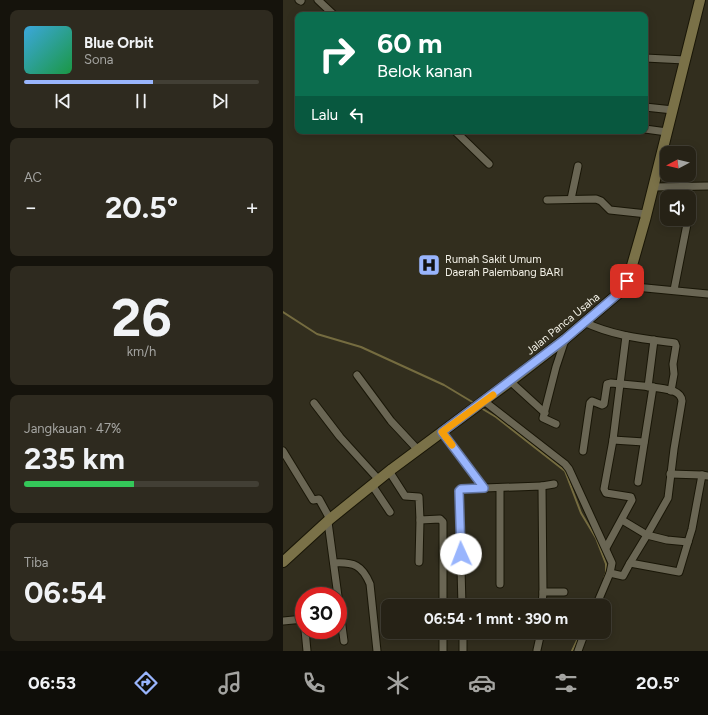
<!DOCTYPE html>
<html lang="id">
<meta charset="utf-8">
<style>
:root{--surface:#262216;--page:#2e2a1f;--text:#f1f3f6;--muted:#a4a4a1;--line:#423f35;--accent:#99b5fd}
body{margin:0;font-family:Figtree,sans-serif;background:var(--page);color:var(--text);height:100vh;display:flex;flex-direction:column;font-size:15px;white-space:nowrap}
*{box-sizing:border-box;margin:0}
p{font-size:13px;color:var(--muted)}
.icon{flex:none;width:22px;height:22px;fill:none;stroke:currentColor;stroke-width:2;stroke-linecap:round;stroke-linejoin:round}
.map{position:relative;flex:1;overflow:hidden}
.drawer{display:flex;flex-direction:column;gap:10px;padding:10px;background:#15130c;width:283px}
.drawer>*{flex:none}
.top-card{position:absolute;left:12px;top:12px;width:353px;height:122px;border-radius:8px;box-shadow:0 2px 10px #0003,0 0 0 1px var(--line);background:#0b6e4f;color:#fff;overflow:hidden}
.needle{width:26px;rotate:263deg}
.buttons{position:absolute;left:377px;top:146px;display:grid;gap:8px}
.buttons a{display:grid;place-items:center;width:36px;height:36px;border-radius:8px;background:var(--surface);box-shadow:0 2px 10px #0003,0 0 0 1px var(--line);font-size:20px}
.speed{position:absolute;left:12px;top:587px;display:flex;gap:8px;font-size:20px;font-weight:700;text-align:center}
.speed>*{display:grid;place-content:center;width:52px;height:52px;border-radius:50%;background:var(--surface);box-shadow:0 2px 10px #0003,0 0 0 1px var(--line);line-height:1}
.speed .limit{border:6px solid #d22;background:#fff;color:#111}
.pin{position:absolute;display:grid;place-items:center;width:34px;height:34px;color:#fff;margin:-17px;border-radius:8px;box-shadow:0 2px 6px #0006}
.me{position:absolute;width:44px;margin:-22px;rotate:358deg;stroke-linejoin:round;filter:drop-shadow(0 0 3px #0008)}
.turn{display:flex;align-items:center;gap:14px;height:84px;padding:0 16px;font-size:18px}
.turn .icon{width:52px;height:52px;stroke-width:2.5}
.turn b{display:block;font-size:28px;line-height:34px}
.then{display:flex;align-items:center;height:38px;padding:0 16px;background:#0003;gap:8px;font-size:15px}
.big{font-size:30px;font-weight:700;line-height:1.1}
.drawer .card{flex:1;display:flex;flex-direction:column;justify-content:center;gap:6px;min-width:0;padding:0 14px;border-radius:8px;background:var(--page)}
.drawer .dial{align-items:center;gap:0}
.dial b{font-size:52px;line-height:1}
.song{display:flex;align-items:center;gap:12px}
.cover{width:48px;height:48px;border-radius:6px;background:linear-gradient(135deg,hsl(200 70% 55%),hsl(140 70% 35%))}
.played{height:4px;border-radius:2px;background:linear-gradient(90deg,var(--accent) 55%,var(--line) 55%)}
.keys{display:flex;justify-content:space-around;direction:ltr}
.heat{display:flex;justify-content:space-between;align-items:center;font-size:22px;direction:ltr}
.charge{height:6px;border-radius:3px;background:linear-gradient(90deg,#34c759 47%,var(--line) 0)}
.trip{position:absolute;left:98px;top:599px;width:230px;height:40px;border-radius:8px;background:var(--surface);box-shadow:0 2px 10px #0003,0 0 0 1px var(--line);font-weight:700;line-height:40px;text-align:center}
.dock{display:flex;height:64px;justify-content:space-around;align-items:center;background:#0f0e09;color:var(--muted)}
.dock .icon{width:28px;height:28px}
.dock .selected{color:var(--accent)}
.dock b{font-size:18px;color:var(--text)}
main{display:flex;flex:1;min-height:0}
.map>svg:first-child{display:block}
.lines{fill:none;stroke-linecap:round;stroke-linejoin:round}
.stream{stroke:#756c40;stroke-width:2}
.street-casing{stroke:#191607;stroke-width:9}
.secondary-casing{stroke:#191607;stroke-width:12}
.street{stroke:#6a6654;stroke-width:7}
.secondary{stroke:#7a7148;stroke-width:10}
.route-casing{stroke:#6376a4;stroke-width:10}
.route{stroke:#99b5fd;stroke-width:7}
.slow{stroke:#f59e0b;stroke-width:7}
.labels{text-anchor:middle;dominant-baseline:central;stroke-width:4;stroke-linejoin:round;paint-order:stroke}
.poi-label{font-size:11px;fill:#f2f0e6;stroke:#322e1e;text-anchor:start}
.street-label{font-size:11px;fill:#f2f0e6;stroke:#322e1e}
</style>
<main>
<section class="drawer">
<div class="card">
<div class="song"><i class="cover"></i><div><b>Blue Orbit</b><p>Sona</p></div></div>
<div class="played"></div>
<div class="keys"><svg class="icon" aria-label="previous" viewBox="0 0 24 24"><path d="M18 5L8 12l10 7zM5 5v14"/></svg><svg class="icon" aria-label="pause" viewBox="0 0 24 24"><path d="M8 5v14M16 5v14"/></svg><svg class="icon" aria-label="next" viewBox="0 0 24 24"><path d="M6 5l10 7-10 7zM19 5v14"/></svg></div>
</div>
<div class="card"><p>AC</p>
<div class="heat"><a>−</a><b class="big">20.5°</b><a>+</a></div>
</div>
<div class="card dial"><b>26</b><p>km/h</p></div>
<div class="card"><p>Jangkauan · 47%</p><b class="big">235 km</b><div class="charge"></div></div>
<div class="card"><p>Tiba</p><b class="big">06:54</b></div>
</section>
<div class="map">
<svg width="425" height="651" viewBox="0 0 425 651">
<rect width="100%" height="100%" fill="#322e1e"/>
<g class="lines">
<!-- stream -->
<g class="stream">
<polyline points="0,312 34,334 78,347 161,385 191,403"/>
<polyline points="198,408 213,417 282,471 298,513 313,538 323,564 323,573 321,578"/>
<polyline points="289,651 298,632"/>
</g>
<!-- street casing -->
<g class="street-casing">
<g id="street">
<polyline points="16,0 18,1"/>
<polyline points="35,0 51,15"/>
<polyline points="362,58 402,60"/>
<polyline points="362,107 390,110"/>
<polyline points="362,129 384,132"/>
<polyline points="172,131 206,164"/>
<polyline points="371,187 425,186"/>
<polyline points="288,199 295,166"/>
<polyline points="264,200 313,199 318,201 327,210 364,214"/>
<polyline points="406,214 409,202"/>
<polyline points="342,286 425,294"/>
<polyline points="391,290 405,219"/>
<path d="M301,322C330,336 361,339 392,343L393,346L390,364L391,374L388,391"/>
<polyline points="74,375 108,421 135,450"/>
<polyline points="227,381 262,413"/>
<polyline points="365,387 371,340"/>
<path d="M370,387C380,389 398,389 399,401L391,449L385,498L364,535L384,540L405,542L409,529L419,475L425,476"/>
<polyline points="201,401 282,464 286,469 329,563 327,573 313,606"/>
<polyline points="31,403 57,437 96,480"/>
<polyline points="273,424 260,418 273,367 282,340"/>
<polyline points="159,432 201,488 259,486 260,592 281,592"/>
<polyline points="330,440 361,442"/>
<polyline points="0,451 30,500 36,499 47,519"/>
<polyline points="300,451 307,403 309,401 319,405 321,404 324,384 328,383 370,387 355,482"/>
<polyline points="106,471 122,496 136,497 137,520 157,519 160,522 160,606"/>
<polyline points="387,474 419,475"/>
<polyline points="89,485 107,512"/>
<polyline points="259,486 271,484"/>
<polyline points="217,488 217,584"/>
<polyline points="339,520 364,535 347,563"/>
<polyline points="45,522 61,641"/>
<polyline points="323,548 349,500 348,497 323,493 321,489 330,440 343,336"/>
<polyline points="136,562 137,520"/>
<path d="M51,563C71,562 79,565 87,584L94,651"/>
<polyline points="327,573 340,576 347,563 396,572 405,542"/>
<polyline points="179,606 176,491 178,489 201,488"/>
<polyline points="259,606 260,592"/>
<polyline points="0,621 21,619"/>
<polyline points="22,630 24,651"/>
<polyline points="160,632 160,651"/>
<polyline points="180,632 180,650"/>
<polyline points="254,650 258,632"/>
<polyline points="295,651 302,632"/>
</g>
</g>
<!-- secondary casing -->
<g class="secondary-casing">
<polyline id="secondary" points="0,562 47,519 109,469 233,377 282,339 336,293 342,286 346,276 362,220 417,0"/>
</g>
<!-- street -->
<use href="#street" class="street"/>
<!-- secondary -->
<use href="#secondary" class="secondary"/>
</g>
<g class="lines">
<!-- route casing -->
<g class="route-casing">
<polyline id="route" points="178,554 176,491 178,489 201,488 159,432 282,339 336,293 344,281"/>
</g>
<!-- route -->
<use href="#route" class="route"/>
<!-- slow -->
<polyline class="slow" points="169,445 159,432 210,395"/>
</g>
<!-- icons -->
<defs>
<g id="hospital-square" transform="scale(1.15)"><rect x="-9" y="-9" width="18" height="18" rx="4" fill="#99b5fd" stroke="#322e1e"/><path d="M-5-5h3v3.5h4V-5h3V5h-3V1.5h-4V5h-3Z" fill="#111"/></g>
</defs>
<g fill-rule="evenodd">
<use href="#hospital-square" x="146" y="265"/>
</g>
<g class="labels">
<!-- poi labels -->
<g class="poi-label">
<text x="162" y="259">Rumah Sakit Umum<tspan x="162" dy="13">Daerah Palembang BARI</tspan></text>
</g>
<!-- street labels -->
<g class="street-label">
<text transform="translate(280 324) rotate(-39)">Jalan Panca Usaha</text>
</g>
</g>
</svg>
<div class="buttons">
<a><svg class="needle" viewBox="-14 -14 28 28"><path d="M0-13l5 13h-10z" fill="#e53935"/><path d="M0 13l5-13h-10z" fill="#a4a4a1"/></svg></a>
<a><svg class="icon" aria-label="sound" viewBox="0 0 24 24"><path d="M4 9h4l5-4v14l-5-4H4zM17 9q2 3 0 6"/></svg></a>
</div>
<div class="speed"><div class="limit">30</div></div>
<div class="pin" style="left:344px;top:281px;background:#d93025"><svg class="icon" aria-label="arrive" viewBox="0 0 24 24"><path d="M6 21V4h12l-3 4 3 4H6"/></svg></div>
<svg class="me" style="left:178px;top:554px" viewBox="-20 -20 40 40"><circle r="19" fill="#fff"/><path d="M0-13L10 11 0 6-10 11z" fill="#99b5fd"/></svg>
<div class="trip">06:54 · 1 mnt · 390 m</div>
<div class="top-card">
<div class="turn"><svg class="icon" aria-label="right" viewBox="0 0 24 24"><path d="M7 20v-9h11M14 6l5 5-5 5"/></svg><div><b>60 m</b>Belok kanan</div></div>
<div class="then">Lalu<svg class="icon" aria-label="left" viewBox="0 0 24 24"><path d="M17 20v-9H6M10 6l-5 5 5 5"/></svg></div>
</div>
</div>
</main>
<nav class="dock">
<b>06:53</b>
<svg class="icon selected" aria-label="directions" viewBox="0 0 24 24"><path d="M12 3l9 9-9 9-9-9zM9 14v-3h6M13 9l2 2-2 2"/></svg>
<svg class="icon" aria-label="music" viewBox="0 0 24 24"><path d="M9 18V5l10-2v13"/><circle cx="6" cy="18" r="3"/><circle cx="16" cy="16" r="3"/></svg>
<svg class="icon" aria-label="phone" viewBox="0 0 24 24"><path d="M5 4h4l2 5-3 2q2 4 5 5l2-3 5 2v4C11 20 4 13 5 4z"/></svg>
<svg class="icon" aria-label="climate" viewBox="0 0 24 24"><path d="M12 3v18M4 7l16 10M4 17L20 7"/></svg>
<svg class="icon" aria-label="car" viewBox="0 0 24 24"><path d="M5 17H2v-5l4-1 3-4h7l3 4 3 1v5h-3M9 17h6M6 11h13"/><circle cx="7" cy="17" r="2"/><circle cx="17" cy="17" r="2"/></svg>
<svg class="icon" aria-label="filters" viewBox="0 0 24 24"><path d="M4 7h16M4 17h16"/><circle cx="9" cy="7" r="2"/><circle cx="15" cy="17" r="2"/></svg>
<b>20.5°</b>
</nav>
